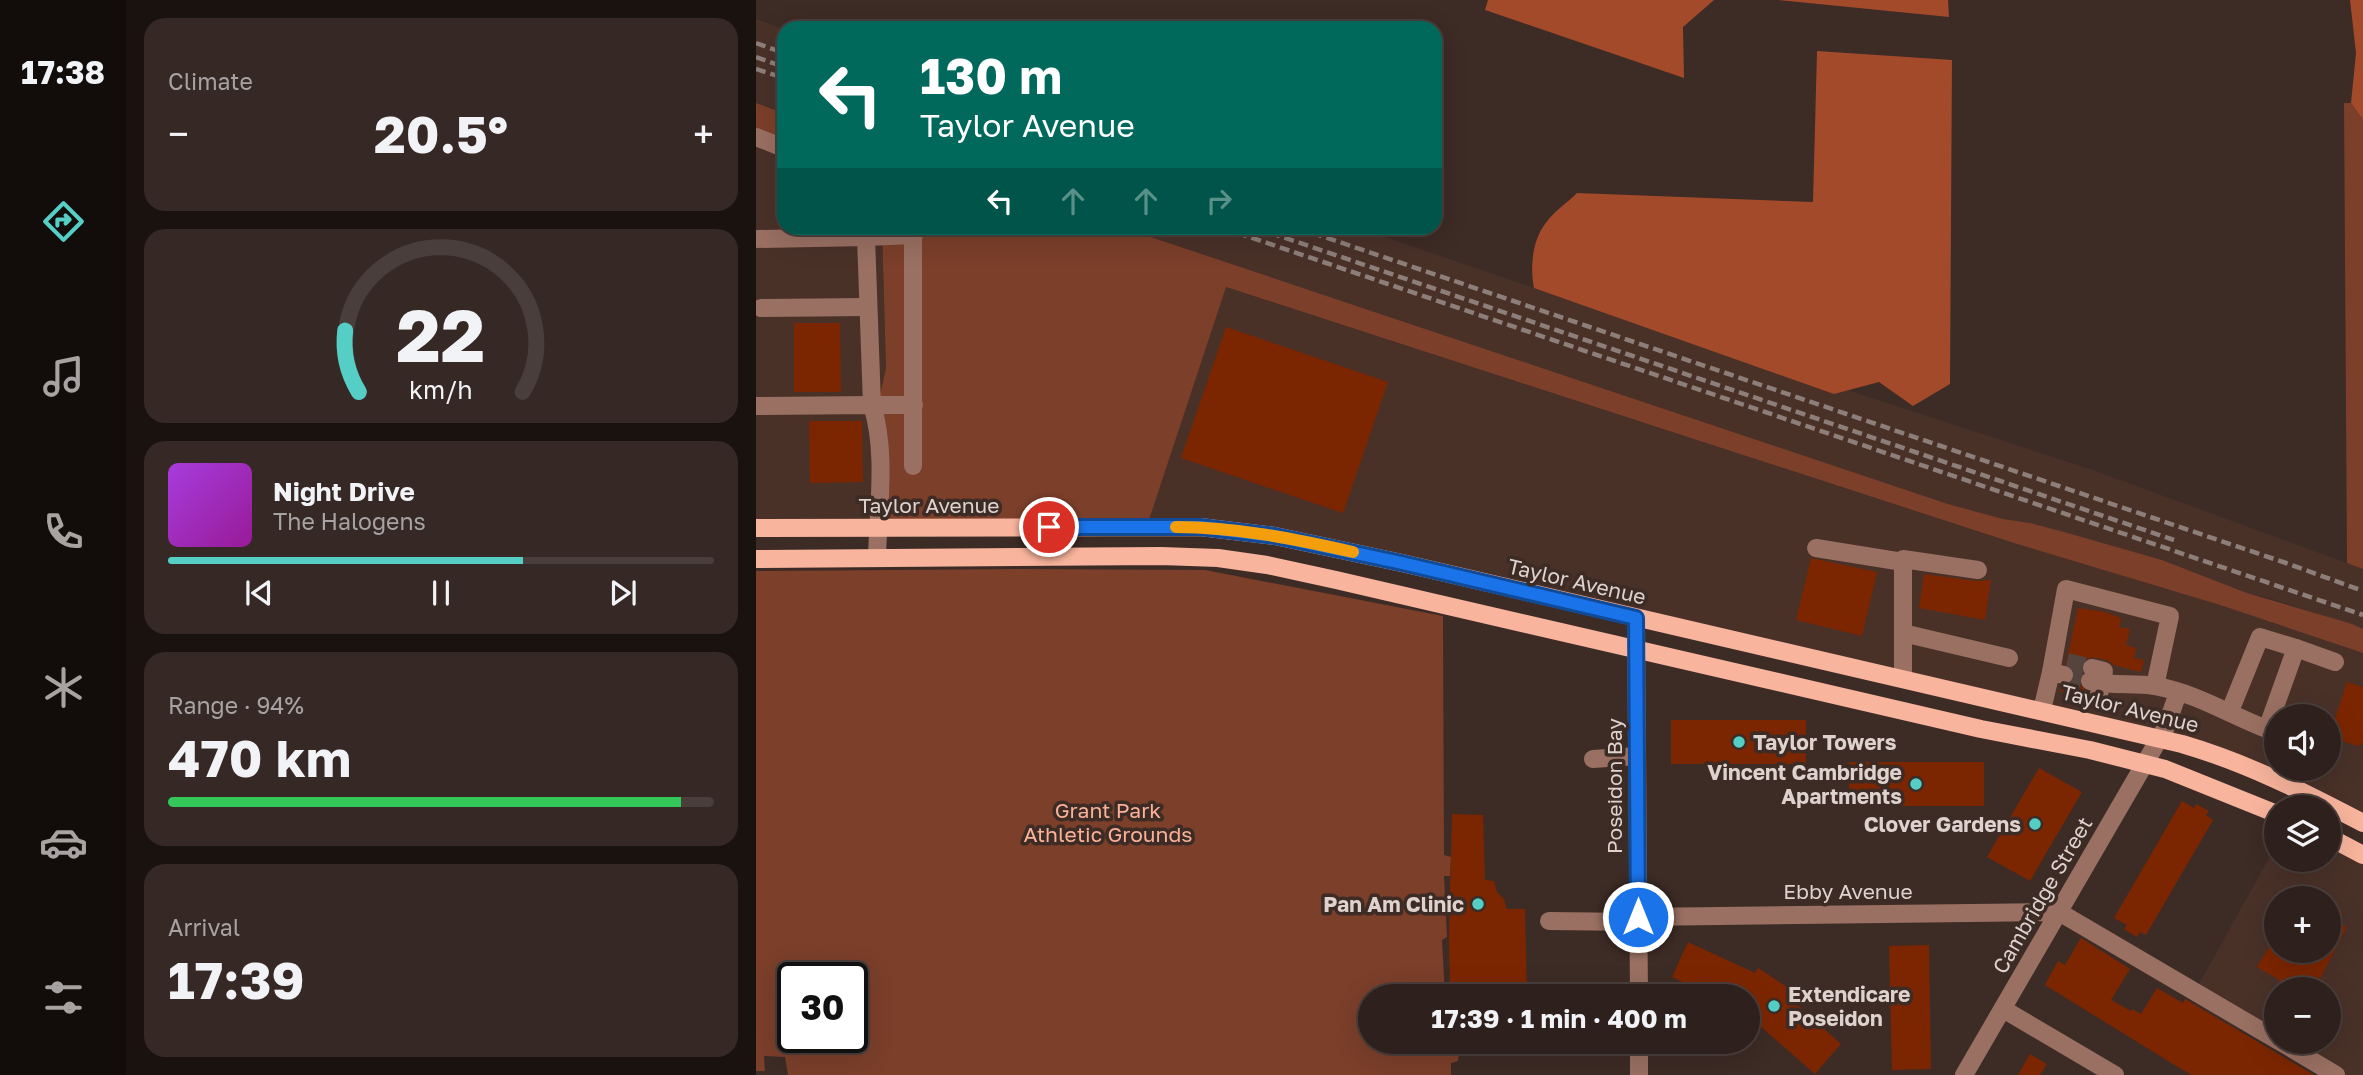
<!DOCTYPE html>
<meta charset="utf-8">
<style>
:root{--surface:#2e201c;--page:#362825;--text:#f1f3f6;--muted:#a7a3a3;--line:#493e3b;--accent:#55cec6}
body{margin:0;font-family:"Golos Text",sans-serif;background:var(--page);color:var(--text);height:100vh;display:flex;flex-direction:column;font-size:26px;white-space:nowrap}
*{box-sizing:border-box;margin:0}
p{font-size:23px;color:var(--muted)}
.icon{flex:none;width:38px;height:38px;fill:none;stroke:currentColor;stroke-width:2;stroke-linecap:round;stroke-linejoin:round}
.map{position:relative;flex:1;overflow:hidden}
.drawer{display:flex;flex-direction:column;gap:18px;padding:18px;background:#19120f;width:630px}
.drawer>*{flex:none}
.hud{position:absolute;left:21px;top:21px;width:665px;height:214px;border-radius:21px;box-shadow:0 7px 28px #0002,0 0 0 2px var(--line);background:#00695c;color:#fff;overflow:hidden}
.tools{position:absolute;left:1508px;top:704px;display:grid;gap:14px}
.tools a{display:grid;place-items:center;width:77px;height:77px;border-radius:50%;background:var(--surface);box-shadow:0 7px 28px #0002,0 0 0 2px var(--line);font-size:35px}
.speed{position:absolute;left:21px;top:962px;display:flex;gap:14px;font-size:35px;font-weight:700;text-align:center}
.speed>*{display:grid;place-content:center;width:91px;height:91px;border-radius:50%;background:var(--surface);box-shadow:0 7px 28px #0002,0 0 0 2px var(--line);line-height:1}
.speed .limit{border:4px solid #111;border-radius:10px;background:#fff;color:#111}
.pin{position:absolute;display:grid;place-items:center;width:60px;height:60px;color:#fff;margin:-30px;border:4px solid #fff;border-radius:50%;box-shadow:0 2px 7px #0007}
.me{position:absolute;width:77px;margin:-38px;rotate:0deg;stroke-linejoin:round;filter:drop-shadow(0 0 5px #0008)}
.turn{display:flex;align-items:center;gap:24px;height:147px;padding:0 28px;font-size:32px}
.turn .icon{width:91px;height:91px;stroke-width:2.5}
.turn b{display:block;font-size:49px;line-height:60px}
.lanes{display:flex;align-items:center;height:66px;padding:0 28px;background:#0003;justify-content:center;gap:35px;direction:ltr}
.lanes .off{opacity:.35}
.big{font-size:52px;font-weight:700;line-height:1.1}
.drawer .widget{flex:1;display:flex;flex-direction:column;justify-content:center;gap:10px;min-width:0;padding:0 24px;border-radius:21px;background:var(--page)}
.drawer .dial{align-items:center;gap:0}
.dial svg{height:182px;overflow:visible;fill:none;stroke:var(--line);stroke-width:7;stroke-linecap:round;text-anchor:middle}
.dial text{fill:var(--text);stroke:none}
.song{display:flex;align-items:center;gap:21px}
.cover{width:84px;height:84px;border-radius:10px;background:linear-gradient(135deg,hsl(280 70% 55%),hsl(300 70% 35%))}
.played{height:7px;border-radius:4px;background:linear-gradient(90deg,var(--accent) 65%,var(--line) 65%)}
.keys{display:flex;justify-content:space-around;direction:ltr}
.heat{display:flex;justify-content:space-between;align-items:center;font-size:38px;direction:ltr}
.charge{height:10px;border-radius:5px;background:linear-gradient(90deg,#34c759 94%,var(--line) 0)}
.trip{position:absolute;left:602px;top:984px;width:402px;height:70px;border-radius:35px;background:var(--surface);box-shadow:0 7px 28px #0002,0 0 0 2px var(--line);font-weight:700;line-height:70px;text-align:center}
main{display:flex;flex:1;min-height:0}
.dock{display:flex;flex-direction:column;width:126px;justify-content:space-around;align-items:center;background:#120d0b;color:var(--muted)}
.dock .icon{width:49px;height:49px}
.dock .current{color:var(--accent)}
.dock b{font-size:32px;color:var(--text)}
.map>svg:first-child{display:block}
.built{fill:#493128;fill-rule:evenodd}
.green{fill:#7b3f2a;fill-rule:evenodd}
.forest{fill:#a24a2a}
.building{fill:#7c2601}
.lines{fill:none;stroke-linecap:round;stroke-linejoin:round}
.minor-tunnel{stroke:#55443e;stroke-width:18;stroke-dasharray:18 9;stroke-linecap:butt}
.minor{stroke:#997062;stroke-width:18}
.major{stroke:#f8b49d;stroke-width:18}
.rail{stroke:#8d7e79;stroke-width:4.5;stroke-dasharray:10 5;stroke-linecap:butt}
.route-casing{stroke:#114b97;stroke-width:18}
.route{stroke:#1a73e8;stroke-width:12}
.slow{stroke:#f59e0b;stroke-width:12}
.poi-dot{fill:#55cec6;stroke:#3d2b25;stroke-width:2.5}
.labels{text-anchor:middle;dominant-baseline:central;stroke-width:7;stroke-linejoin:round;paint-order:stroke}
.street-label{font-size:21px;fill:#ded2ce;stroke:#3d2b25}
.poi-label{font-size:21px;font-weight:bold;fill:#ded2ce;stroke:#3d2b25;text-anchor:end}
.park-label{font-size:21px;fill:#fbb198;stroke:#3d2b25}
</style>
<main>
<nav class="dock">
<b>17:38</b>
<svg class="icon current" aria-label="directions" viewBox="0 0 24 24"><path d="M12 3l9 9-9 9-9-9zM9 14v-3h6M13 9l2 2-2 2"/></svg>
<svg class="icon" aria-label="music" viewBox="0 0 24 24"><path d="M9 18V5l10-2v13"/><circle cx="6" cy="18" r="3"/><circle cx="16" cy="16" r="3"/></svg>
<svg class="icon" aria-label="phone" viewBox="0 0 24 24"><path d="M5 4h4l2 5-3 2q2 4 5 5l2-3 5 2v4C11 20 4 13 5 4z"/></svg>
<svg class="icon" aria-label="climate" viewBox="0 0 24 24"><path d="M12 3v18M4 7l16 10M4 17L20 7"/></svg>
<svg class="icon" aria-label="car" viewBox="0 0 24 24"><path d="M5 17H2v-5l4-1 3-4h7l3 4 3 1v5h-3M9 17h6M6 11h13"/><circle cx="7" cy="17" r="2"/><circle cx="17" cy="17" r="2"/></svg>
<svg class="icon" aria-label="filters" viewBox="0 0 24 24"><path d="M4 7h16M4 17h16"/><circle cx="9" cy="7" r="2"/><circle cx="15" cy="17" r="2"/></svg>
</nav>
<section class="drawer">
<div class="widget"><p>Climate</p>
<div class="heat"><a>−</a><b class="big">20.5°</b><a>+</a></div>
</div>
<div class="widget dial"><svg viewBox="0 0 100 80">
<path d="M14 69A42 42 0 1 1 86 69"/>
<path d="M14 69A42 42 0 0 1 8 42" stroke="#55cec6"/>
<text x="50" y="56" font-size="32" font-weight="700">22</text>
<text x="50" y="72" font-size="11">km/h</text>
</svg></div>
<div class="widget">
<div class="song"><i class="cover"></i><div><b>Night Drive</b><p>The Halogens</p></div></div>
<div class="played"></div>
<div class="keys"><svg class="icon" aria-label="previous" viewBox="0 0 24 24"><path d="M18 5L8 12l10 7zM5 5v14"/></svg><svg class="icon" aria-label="pause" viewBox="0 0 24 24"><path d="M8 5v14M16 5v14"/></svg><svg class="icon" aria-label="next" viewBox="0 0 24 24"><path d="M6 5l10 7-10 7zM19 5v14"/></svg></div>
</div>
<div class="widget"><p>Range · 94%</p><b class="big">470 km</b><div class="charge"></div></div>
<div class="widget"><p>Arrival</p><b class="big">17:39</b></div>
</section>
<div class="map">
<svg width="1607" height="1075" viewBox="0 0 1607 1075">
<rect width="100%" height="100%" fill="#3d2b25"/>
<!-- built -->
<g class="built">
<polygon points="0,19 28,29 28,113 0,103"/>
<polygon points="0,131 28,142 28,228 124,228 126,229 130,368 122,404 121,528 0,528"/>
<polygon points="368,228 603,228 778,288 1337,470 1607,569 1607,629 1513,598 1491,593 1406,560 1274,523 1247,519 1192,504"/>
<path d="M469,287L1258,543L1464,605L1607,653V823L1494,767L646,563L391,526ZM1521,716H1573V768H1521Z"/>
<path d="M1573,836L1607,858V1075H1580L1523,1041H1573V989H1521V1040L1439,991L1521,844V859H1573ZM1521,898H1573V950H1521Z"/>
</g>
<!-- green -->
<g class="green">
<polygon points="0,103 28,113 28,142 0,131"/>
<polygon points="1588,103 1595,103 1607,120 1607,569 1591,563"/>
<polygon points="124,228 368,228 1192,504 1247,519 1274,523 1308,532 1406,560 1491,593 1596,624 1607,629 1607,653 1464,605 1258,543 470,287 391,526 121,528 122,404 130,368 126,230"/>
<path d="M266,569L449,570L687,616L688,855L695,857L694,876H688L691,937L686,940L689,996H614V1041H691L692,1048L703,1053L702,1061L695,1063V1075H32L29,1057L8,1056L9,1071H0V571ZM37,978H96V1038H37Z"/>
</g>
<!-- forest -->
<g class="forest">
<polygon points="732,0 958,0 927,27 928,78 729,10"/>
<polygon points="1022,0 1192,0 1193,17"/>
<polygon points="1594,0 1607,0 1607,120 1595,103 1600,53"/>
<path d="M1061,51L1196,60L1194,384L1157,406L1123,382L1078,394L778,288C774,268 776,241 789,224C797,212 811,203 821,193L1057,202Z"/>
</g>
<!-- building -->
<g class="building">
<polygon points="38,323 84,323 85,392 38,392"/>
<polygon points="470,327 632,382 587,513 425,458"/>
<polygon points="53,421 106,421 107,482 54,483"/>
<polygon points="1055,558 1121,572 1106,636 1040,620"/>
<polygon points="1168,574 1220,581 1235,580 1229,620 1163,608"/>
<polygon points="1322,608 1349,612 1365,618 1363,627 1374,629 1370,645 1380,648 1378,658 1388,660 1385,672 1358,665 1351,660 1334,657 1325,665 1326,673 1323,680 1324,685 1331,692 1330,697 1304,691 1305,686 1316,683 1319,677 1316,667 1310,664"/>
<polygon points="1591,682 1607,687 1607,743 1602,746 1573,737"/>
<rect x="915" y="720" width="135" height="44"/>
<rect x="1093" y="762" width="135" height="44"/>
<polygon points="1283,768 1326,792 1274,881 1231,857"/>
<polygon points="1426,801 1438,808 1440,804 1453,811 1450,815 1457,820 1390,935 1384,932 1381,937 1368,929 1371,925 1358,918"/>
<polygon points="696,814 727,815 729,880 738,881 741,892 748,899 751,909 769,909 771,996 694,996 693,935"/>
<polygon points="1573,905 1587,912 1582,921 1591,927 1559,989 1539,989 1501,967 1521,933 1521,950 1573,950"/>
<polygon points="1325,938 1374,969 1355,1000 1375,1011 1376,1009 1385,1014 1401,988 1427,1003 1429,999 1558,1075 1436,1075 1425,1069 1289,985 1302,961 1309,965"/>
<polygon points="932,942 999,973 1002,968 1034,989 1030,995 1085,1044 1059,1074 1003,1025 992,1040 992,996 955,996 916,977"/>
<polygon points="1173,945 1175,1069 1136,1070 1133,946"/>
<polygon points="1274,1054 1291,1064 1284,1075 1262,1075"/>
</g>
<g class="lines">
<!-- minor-tunnel -->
<g class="minor-tunnel">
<polyline points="1311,662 1336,668"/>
<polyline points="1308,675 1334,681"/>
</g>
<!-- minor -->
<g class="minor">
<polyline points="0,137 28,148"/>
<polyline points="157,228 157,466"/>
<polyline points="110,237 158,235"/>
<polyline points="0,239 110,237 116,405 158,405"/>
<polyline points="5,308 112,307"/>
<path d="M0,406L116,405C131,452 122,509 121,558"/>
<polyline points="1060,548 1147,562"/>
<polyline points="880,618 883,996"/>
<polyline points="1147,633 1253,658"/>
<polyline points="1336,668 1348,671 1343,694"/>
<polyline points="1295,672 1310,589 1414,616 1399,686"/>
<polyline points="1147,678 1147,559 1222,570"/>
<path d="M1334,681C1355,686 1377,683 1399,686C1442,693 1480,719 1521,733"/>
<polyline points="1286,710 1295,672 1308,675"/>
<polyline points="1474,711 1504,637 1540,648"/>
<polyline points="1511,729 1540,648 1579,662"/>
<polyline points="837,759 881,756"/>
<polyline points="1532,783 1539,768"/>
<polyline points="882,917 1303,912 1521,1040"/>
<polyline points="793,921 882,922"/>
<polyline points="1247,1009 1359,1075"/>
<polyline points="883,1041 883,1075"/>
<polyline points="1523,1041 1580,1075"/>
<polyline points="1208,1075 1410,727 1422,693"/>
</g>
<!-- major -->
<g class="major">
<path d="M0,528L444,527L519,536L646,563L1426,744C1491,763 1548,792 1607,823"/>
<polyline points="0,559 405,556 462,558 511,565 580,580 1225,729 1334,750 1409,769 1521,814"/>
<polyline points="1573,837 1607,855"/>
</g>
<!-- rail -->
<g class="rail">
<polyline points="0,43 28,53"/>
<polyline points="0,57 28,67"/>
<polyline points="0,69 28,78"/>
<polyline points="467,228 1607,615"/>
<polyline points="500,228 1418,540"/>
<polyline points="542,228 1530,563 1607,591"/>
</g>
</g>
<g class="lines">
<!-- route casing -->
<g class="route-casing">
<polyline id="route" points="293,527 444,527 519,536 646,563 880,618 882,917"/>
</g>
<!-- route -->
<use href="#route" class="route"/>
<!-- slow -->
<path class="slow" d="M420,527C480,527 539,539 597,552"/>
</g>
<!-- markers -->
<g class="poi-dot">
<circle cx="983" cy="742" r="7"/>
<circle cx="1160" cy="784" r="7"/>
<circle cx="1279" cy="824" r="7"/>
<circle cx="722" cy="904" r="7"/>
<circle cx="1018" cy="1006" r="7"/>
</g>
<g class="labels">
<!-- street labels -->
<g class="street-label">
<text x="173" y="505">Taylor Avenue</text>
<text transform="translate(821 581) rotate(13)">Taylor Avenue</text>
<text transform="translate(1374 708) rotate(14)">Taylor Avenue</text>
<text transform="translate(858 786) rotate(-90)">Poseidon Bay</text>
<text x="1092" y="891">Ebby Avenue</text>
<text transform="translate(1286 895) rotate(-60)">Cambridge Street</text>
</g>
<!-- poi labels -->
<g class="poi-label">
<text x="997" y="742" text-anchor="start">Taylor Towers</text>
<text x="1146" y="772">Vincent Cambridge<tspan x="1146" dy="24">Apartments</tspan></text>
<text x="1265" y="824">Clover Gardens</text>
<text x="708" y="904">Pan Am Clinic</text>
<text x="1032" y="994" text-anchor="start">Extendicare<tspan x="1032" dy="24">Poseidon</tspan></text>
</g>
<!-- park labels -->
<g class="park-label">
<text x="352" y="810">Grant Park<tspan x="352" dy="24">Athletic Grounds</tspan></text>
</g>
</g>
</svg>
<div class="tools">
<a><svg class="icon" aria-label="sound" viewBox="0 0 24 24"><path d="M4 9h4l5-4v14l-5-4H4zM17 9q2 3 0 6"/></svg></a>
<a><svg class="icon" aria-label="layers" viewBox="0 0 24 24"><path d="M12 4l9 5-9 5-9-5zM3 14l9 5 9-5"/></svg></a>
<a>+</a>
<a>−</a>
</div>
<div class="speed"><div class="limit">30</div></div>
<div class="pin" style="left:293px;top:527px;background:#d93025"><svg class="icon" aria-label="arrive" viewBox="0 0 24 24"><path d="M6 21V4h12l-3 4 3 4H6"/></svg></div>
<svg class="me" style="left:882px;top:917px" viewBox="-20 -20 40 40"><circle r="17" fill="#1a73e8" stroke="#fff" stroke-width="3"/><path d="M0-11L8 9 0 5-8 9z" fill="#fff"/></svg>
<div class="trip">17:39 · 1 min · 400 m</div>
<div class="hud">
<div class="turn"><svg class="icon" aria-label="left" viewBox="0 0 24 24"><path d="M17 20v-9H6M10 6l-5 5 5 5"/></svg><div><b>130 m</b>Taylor Avenue</div></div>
<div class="lanes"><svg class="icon" aria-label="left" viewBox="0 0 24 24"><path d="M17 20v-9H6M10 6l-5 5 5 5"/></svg><svg class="icon off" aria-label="ahead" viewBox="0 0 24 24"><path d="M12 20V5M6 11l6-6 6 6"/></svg><svg class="icon off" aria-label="ahead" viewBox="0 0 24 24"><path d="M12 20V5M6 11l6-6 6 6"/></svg><svg class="icon off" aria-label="right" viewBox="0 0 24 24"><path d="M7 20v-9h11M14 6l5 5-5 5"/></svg></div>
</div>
</div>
</main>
